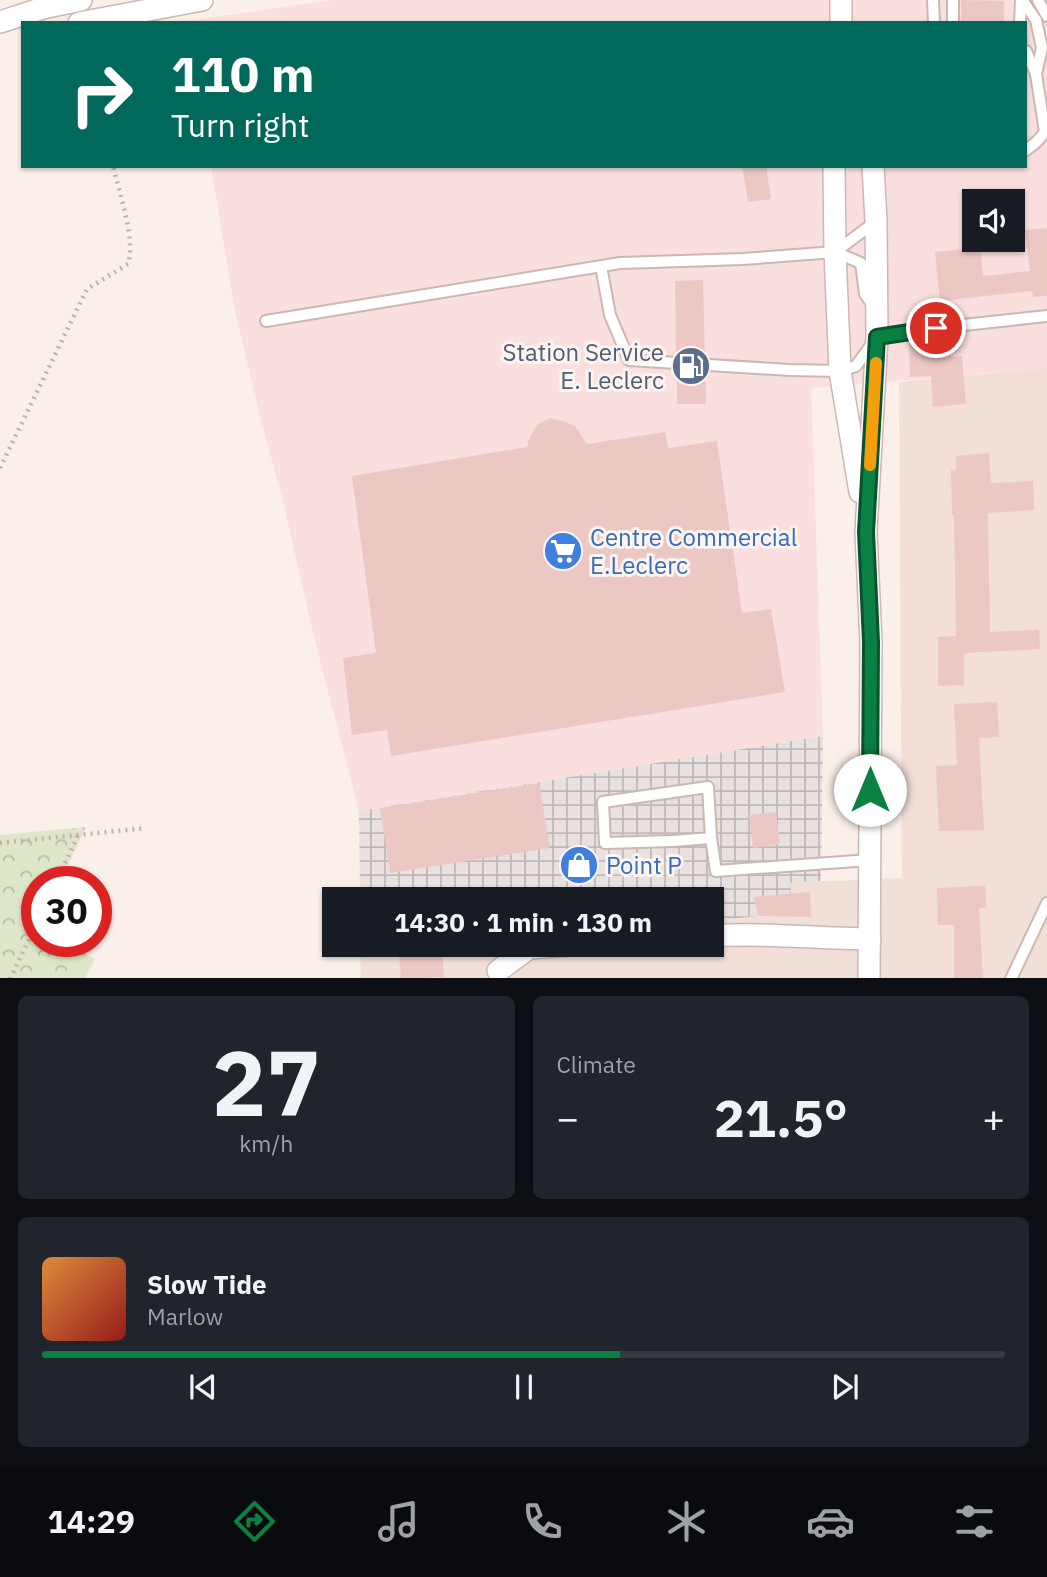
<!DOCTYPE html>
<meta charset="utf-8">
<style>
:root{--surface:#171b24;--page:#20242c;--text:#f1f3f6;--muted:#9ea1a6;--line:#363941;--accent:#0b8043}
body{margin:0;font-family:"IBM Plex Sans",sans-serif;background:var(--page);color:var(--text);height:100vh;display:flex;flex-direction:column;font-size:26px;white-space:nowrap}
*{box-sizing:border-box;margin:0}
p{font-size:23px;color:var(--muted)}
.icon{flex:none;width:38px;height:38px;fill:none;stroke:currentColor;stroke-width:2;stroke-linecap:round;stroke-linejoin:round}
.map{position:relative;height:978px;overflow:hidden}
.sheet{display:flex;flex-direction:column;gap:18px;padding:18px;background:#0d0f14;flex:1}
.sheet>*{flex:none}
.hud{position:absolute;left:21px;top:21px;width:1006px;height:147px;border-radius:0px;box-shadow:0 2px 5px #0004;background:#00695c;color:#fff;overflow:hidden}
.buttons{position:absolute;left:962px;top:189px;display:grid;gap:14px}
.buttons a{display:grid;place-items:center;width:63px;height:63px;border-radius:0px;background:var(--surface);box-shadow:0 2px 5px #0004;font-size:35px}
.speed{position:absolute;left:21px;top:866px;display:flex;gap:14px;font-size:35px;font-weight:700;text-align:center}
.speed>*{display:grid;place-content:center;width:91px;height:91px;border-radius:50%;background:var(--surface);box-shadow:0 2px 5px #0004;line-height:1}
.speed .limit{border:10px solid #d22;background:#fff;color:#111}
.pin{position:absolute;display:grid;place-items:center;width:60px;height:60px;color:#fff;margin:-30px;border:4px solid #fff;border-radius:50%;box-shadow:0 2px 7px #0007}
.me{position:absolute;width:77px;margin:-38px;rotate:0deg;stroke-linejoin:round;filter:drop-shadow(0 0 5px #0008)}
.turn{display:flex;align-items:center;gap:24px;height:147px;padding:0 35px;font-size:32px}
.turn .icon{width:91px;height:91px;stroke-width:2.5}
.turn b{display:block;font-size:49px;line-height:60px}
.big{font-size:52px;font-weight:700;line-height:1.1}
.sheet .card{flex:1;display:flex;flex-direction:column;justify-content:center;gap:10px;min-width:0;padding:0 24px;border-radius:10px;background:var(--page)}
.sheet .dial{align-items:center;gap:0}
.dial b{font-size:91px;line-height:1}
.song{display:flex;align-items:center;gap:21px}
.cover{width:84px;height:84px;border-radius:10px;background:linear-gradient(135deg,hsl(30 70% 55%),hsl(0 70% 35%))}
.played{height:7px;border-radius:4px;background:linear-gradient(90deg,var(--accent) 60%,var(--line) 60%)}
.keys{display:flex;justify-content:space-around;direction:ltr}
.heat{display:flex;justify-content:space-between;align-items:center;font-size:38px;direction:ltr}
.sheet .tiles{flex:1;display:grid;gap:18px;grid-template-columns:1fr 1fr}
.card:last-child{grid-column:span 2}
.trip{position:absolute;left:322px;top:887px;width:402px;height:70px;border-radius:0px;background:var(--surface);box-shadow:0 2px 5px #0004;font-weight:700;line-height:70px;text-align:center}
.tab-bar{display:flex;height:112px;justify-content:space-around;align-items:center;background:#090b0e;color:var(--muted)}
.tab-bar .icon{width:49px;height:49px}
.tab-bar .current{color:var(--accent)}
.tab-bar b{font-size:32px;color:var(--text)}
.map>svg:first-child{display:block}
.residential{fill:#f1dfd8}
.commercial{fill:#f9dfde;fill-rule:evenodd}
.industrial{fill:url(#industrial-grid)}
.forest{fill:url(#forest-crowns)}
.building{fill:#ecc8c4}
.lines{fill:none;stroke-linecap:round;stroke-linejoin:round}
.service-casing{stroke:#cdb7b3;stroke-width:14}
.minor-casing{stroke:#cdb7b3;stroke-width:24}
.path{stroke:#d1aba7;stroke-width:4.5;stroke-dasharray:2 5;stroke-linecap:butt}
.service{stroke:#fff;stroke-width:10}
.minor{stroke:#fff;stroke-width:21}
.route-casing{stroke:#07532c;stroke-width:18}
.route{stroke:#0b8043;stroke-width:12}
.slow{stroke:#f59e0b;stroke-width:12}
.labels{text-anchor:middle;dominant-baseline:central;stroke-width:6;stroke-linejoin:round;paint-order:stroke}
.service-label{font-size:24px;fill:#4e5e75;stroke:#fdf4ef;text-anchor:end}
.shop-label{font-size:24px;fill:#366cbe;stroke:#fdf4ef;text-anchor:start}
</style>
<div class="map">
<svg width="1047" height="979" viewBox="0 0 1047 979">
<defs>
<pattern id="industrial-grid" width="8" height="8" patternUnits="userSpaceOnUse" patternTransform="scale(1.75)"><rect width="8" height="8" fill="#e9e1df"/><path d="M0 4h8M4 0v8" fill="none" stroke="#c1b9b7"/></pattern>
<pattern id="forest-crowns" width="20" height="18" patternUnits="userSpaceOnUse" patternTransform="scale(1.75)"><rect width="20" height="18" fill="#dde6c9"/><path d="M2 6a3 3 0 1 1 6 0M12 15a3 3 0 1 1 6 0" fill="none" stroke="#b8bda6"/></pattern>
</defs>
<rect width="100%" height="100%" fill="#faefe9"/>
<!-- residential -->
<polygon class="residential" points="1047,368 1047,978 361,979 360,949 407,945 712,945 712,921 757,916 754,897 791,893 789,883 902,878 899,382"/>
<!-- commercial -->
<path class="commercial" d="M331,0H1047V368L811,388L823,736L359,811L314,637L284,505L259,412L234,306L211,166H1026V23H188V21ZM975,201H1013V240H975Z"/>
<!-- industrial -->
<polygon class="industrial" points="823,736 821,881 790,883 791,894 754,897 758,916 712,921 712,900 360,899 359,811"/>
<!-- forest -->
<polygon class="forest" points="86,827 60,882 37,882 37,942 63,942 95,959 85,978 0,978 0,835"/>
<!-- building -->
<g class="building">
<polygon points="961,0 1004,1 1004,23 961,23"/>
<polygon points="742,166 766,166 771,199 748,202"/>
<polygon points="1047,228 1047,296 1033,297 1032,291 940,301 935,252 980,247 983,276 1030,271 1025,230"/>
<polygon points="703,280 705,357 676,355 675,281"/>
<polygon points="950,334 951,357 962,356 966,404 933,407 931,376 910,377 909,339"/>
<polygon points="677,371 705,373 706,404 677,404"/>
<polygon points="550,418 563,421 575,426 587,444 665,432 668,448 717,441 742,613 771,609 785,692 391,756 387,730 352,735 343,658 376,653 352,476 527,447 530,436 538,424"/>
<polygon points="989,453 991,483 1033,481 1034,510 988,513 990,632 1039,630 1040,649 964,653 964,685 938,686 938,637 956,636 954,515 952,515 951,470 956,470 956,456"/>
<polygon points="997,702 999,737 979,738 984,830 939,831 936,766 957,765 954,704"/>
<polygon points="539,783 550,848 390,873 380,808"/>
<polygon points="776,812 780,844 753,848 749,815"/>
<polygon points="985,886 986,908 979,908 983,978 954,978 954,925 938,925 937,888"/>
<polygon points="810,892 811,917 758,916 754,897"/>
<polygon points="398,945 442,945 444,977 401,978"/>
</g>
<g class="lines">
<!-- service casing -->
<g class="service-casing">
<g id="service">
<polyline points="933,0 934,23"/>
<polyline points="1022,0 1036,20 1042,48 1036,74 1045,132 1047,131"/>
<polyline points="1038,0 1047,16"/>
<polyline points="953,23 953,0"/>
<polyline points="1020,23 1021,0"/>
<polyline points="1026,51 1036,74"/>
<path d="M1026,150C1035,144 1043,137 1047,127"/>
<polyline points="835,252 875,222"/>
<polyline points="601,266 610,315 629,360 790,370 840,371 856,366 877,337 908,331 1047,316"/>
<polyline points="266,321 620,263 743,259 835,252 861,263 865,294 873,305"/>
<polyline points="711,838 673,841 605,843 603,802 708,787 711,838 716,871 870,860"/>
<polyline points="1011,979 1047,903"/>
</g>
</g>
<!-- minor casing -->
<g class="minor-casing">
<g id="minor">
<polyline points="841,0 841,23"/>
<polyline points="0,22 43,8 81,0"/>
<polyline points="79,23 202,0"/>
<polyline points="834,166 835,252 840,371 860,492"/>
<path d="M712,936C765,932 816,939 870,939"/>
<polyline points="498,971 529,948 571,945"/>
<polyline points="869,979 871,642 866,532 877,337 876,221 873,166"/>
</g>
</g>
<!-- path -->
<g class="path">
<path d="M0,468L87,289L128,264C136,241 119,191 113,166"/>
<polyline points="0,843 146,828"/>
<polyline points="56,882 78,835"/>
<polyline points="10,979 37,923"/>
</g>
<!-- service -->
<use href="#service" class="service"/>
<!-- minor -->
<use href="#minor" class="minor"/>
</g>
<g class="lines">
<!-- route casing -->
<g class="route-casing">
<polyline id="route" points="870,790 871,642 866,532 877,337 936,328"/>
</g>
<!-- route -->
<use href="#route" class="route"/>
<!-- slow -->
<polyline class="slow" points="870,465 876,363"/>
</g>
<!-- icons -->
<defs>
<g id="fuel-disc" transform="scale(2.0125)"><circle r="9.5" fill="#5c6f8a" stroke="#fdf4ef"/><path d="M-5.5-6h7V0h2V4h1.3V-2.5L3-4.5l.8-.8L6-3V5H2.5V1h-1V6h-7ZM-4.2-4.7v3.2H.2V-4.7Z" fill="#fff"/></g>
<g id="supermarket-disc" transform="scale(2.0125)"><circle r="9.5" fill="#3f7fe0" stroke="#fdf4ef"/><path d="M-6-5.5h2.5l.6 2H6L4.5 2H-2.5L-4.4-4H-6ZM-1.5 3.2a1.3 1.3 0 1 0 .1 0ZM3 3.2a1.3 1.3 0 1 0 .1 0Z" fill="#fff"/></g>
<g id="shop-disc" transform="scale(2.0125)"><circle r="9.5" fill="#3f7fe0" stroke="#fdf4ef"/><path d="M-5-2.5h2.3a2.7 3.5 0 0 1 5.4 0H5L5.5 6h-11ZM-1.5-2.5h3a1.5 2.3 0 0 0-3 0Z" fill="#fff"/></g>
</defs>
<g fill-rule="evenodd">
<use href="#fuel-disc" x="691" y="366"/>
<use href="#supermarket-disc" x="563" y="551"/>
<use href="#shop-disc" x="579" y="865"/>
</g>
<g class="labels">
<!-- service labels -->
<g class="service-label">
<text x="664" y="352">Station Service<tspan x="664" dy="28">E. Leclerc</tspan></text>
</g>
<!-- shop labels -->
<g class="shop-label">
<text x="590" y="537">Centre Commercial<tspan x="590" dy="28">E.Leclerc</tspan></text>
<text x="606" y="865">Point P</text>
</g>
</g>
</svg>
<div class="buttons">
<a><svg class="icon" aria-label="sound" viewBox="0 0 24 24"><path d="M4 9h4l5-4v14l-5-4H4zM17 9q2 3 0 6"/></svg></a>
</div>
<div class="speed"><div class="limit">30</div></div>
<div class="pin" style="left:936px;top:328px;background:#d93025"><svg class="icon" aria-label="arrive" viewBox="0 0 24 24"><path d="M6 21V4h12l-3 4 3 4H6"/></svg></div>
<svg class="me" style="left:870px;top:790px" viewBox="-20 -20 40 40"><circle r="19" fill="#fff"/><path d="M0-13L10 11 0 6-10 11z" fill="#0b8043"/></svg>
<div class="trip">14:30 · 1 min · 130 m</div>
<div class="hud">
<div class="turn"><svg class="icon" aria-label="right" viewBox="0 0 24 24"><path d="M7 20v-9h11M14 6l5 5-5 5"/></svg><div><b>110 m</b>Turn right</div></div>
</div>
</div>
<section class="sheet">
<div class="tiles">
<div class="card dial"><b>27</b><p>km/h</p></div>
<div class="card"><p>Climate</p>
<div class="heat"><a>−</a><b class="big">21.5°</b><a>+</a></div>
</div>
<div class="card">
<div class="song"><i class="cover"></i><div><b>Slow Tide</b><p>Marlow</p></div></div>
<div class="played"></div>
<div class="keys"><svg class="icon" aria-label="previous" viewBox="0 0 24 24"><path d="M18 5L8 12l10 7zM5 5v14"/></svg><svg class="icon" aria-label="pause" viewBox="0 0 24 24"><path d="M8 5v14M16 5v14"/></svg><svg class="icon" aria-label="next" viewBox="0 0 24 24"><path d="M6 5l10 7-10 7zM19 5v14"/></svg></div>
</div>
</div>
</section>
<nav class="tab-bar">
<b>14:29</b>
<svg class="icon current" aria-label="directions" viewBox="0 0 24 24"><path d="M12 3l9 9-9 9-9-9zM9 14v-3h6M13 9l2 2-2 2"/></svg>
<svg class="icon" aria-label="music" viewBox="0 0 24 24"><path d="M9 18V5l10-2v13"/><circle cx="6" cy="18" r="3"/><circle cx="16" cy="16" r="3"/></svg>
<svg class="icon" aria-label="phone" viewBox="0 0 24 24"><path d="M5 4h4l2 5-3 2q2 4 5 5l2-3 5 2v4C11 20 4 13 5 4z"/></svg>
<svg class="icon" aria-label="climate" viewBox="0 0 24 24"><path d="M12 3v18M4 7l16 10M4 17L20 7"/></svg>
<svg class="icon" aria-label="car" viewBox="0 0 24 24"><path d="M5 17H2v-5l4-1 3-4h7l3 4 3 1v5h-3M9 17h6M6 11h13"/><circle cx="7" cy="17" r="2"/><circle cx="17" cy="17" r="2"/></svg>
<svg class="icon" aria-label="filters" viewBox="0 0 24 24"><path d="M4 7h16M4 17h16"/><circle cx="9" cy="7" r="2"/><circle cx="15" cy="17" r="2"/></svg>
</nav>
